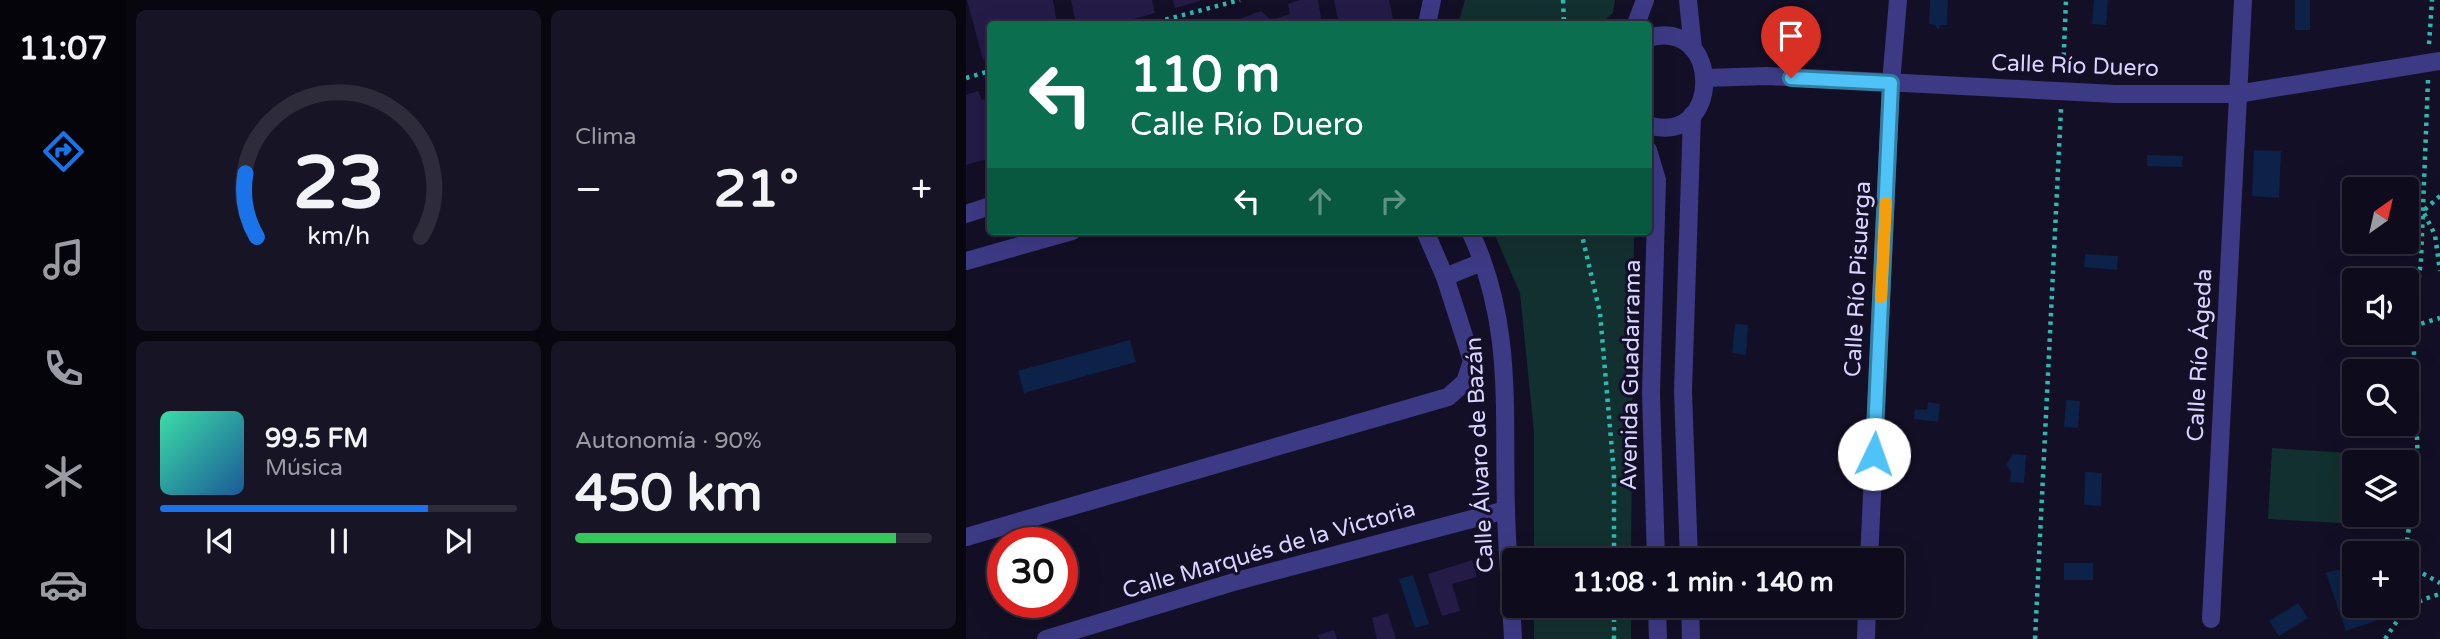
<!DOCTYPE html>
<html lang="es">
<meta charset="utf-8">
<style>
:root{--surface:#0e0b1c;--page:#171425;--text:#f1f3f6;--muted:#9b9ba3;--line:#2e2b3b;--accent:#1a73e8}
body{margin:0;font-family:"Varela Round",sans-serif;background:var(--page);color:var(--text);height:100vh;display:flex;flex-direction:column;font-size:26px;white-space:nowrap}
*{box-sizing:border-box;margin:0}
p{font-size:23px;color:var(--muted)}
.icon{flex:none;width:38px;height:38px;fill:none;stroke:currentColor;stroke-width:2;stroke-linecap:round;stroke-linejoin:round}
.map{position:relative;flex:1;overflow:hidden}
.sheet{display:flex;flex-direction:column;gap:10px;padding:10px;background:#08060f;width:840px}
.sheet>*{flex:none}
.hud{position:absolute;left:21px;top:21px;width:665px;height:214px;border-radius:7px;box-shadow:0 7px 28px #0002,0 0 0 2px var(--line);background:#0b6e4f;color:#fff;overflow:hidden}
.needle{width:46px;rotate:34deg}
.controls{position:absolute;left:1376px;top:177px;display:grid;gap:14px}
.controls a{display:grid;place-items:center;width:77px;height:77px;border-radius:7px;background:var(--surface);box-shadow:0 7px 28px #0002,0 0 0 2px var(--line);font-size:35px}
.speed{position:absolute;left:21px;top:527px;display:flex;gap:14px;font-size:35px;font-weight:700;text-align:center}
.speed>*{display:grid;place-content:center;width:91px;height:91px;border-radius:50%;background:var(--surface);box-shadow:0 7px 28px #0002,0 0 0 2px var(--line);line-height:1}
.speed .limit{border:10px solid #d22;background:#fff;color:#111}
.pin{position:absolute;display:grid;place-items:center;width:60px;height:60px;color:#fff;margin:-72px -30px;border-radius:50% 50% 50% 0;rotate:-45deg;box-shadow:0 0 7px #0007}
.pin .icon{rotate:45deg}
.me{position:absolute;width:77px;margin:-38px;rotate:3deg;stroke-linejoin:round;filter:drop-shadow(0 0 5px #0008)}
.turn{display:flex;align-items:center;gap:24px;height:147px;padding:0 28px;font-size:32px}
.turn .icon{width:91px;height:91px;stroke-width:2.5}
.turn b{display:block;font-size:49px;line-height:60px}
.lanes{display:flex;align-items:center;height:66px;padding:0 28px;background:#0003;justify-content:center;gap:35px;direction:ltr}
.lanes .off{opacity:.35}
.big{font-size:52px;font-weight:700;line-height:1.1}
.sheet .tile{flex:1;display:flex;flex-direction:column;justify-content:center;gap:10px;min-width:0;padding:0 24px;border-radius:10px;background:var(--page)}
.sheet .dial{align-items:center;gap:0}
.dial svg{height:182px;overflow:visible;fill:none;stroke:var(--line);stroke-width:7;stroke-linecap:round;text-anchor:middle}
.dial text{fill:var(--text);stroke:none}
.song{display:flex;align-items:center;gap:21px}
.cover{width:84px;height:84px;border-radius:10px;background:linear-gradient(135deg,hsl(160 70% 55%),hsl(210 70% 35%))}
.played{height:7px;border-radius:4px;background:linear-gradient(90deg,var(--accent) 75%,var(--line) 75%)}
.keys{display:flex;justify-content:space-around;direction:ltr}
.heat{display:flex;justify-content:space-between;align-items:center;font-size:38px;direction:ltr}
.charge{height:10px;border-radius:5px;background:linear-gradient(90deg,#34c759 90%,var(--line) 0)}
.sheet .tiles{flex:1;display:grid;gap:10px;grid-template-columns:repeat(2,1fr)}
.trip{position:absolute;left:536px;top:548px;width:402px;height:70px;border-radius:7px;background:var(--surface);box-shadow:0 7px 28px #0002,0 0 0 2px var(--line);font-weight:700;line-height:70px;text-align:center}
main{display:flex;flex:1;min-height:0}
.menu{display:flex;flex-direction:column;width:126px;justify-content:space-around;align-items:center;background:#06040b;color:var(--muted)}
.menu .icon{width:49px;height:49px}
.menu .current{color:var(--accent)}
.menu b{font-size:32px;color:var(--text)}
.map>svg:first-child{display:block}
.green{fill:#12302f}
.water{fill:#0c2248}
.building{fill:#241b47}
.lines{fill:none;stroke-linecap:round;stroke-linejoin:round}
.path{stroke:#2fb8b0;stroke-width:4.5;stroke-dasharray:3.5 5;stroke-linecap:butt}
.street{stroke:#3d3a85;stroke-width:18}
.route-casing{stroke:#337fa1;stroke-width:18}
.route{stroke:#4fc3f7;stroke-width:12}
.slow{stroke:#f59e0b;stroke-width:12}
.labels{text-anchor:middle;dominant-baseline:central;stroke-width:6;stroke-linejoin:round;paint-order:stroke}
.street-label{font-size:23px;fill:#d9d4ff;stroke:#130f26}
</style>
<main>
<nav class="menu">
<b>11:07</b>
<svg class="icon current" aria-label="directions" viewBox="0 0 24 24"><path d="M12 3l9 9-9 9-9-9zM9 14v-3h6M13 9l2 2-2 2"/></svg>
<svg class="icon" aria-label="music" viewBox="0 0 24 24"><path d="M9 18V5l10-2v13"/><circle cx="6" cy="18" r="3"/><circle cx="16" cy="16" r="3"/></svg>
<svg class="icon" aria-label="phone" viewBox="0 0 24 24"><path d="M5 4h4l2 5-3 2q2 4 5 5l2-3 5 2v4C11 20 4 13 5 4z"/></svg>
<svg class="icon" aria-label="climate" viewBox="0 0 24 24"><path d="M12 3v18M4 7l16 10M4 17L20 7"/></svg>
<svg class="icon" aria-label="car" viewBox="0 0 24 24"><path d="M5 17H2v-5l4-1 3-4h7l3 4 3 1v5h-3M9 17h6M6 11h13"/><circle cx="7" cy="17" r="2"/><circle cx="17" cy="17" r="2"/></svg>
</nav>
<section class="sheet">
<div class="tiles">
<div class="tile dial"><svg viewBox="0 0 100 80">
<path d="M14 69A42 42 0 1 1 86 69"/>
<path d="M14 69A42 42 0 0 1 9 41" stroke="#1a73e8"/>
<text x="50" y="56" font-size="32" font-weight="700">23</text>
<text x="50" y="72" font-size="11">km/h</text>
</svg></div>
<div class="tile"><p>Clima</p>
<div class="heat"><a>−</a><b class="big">21°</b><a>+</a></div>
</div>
<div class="tile">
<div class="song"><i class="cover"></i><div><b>99.5 FM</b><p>Música</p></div></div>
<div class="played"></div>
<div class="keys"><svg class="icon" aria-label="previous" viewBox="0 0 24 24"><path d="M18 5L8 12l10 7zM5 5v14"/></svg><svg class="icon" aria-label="pause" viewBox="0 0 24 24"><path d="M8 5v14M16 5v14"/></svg><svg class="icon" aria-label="next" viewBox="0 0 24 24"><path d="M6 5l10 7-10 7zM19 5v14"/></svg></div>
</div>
<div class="tile"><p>Autonomía · 90%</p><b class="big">450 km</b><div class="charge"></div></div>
</div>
</section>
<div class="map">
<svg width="1474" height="639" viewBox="0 0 1474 639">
<rect width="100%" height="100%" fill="#130f26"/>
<!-- green -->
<g class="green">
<polygon points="499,0 649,0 647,13 634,24 492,24"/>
<polygon points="527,231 668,231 665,560 568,560 568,432 554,293"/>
<polygon points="1306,448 1430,456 1429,462 1388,462 1388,514 1426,515 1426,526 1302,519"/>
<rect x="568" y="606" width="97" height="33"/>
</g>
<!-- water -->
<g class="water">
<polygon points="964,0 982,0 981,25 975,25 972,30 969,25 963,24"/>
<polygon points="1128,0 1142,0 1140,25 1126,24"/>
<rect x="1329" y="0" width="15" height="30"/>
<polygon points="1288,150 1315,151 1313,198 1286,196"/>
<polygon points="1181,155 1217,156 1216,167 1181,166"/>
<polygon points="1119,254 1152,256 1151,270 1118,267"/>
<polygon points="769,324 782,325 780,355 766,353"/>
<polygon points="164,340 170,362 58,393 52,371"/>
<polygon points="1100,400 1114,401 1112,428 1098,427"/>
<polygon points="962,402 974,404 972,422 948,419 949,409 961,410"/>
<polygon points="1047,454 1060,455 1058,483 1044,482 1045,471 1040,465"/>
<polygon points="1119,472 1136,473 1135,506 1118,505"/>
<rect x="1098" y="563" width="29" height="17"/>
<polygon points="1388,566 1388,606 1419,606 1418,618 1380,631 1360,573"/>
<polygon points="447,575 463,624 449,628 433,579"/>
<polygon points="1332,603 1342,618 1313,636 1303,621"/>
</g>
<!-- building -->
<g class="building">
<polygon points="1,0 87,0 91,24 24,24 24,58 17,60"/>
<polygon points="105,0 186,0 189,13 150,24 110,24"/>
<polygon points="207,0 234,0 234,1 209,8"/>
<polygon points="334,0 352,0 356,24 269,24 268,21 295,11 305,20 324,14 322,4"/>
<polygon points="368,0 423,0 428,24 373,24"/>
<polygon points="12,91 16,100 24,98 24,158 0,165 0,95"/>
<polygon points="506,560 511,577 486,584 494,611 476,616 462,574"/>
<polygon points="422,613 430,639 411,639 406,618"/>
<polygon points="368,630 371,639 353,639 352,635"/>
</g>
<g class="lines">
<!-- path -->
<g class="path">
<polyline points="597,0 598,24"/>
<polyline points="183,24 274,0"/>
<polyline points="1463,44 1466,0"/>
<polyline points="1097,73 1100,0"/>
<polyline points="0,78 24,71"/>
<polyline points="1462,80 1455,260 1447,326 1452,465 1441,541 1447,568 1474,583"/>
<polyline points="1474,196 1457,211 1469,235 1474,271"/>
<polyline points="615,231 634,313 648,474 648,560"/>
<polyline points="1447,326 1474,318"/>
<polyline points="1440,599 1447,568"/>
<polyline points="648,639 648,606"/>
<polyline points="1069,639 1095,109"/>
<path d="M1419,639C1437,612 1442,603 1474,594"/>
</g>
<!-- street -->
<g class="street">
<polyline points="722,0 727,49"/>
<polyline points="461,24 466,0"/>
<polyline points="670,24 679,0"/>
<path d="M682,38C757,16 757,148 682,125"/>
<polyline points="740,78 801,76 1150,94 1271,94 1474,61"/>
<polyline points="682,150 691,180 685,393 690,560"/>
<polyline points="0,214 24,206"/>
<polyline points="459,231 479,277"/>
<path d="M504,231C548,324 537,412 540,510C541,553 545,596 547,639"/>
<polyline points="0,261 106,231"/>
<polyline points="0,537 482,397 499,382 506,361 479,277 516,262"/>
<polyline points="723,560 717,391 726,115"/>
<polyline points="903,560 925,83 932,0"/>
<polyline points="691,606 692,639"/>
<polyline points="724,606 725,639"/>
<polyline points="1245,619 1277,0"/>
<polyline points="80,639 271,581 540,510"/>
<polyline points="900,639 901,606"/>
</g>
</g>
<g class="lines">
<!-- route casing -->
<g class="route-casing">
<polyline id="route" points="825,78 925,83 908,454"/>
</g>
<!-- route -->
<use href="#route" class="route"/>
<!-- slow -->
<polyline class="slow" points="915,297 920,203"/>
</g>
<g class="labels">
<!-- street labels -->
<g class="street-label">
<text transform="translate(1109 66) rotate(2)">Calle Río Duero</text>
<text transform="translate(892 279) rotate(-87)">Calle Río Pisuerga</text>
<text transform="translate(1234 355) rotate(-87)">Calle Río Ágeda</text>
<text transform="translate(665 375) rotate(-89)">Avenida Guadarrama</text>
<text transform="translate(514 455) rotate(-93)">Calle Álvaro de Bazán</text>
<text transform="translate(303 550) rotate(-16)">Calle Marqués de la Victoria</text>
</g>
</g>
</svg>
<div class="controls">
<a><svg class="needle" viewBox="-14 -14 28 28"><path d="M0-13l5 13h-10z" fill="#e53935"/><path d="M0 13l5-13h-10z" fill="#9b9ba3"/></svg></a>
<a><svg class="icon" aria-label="sound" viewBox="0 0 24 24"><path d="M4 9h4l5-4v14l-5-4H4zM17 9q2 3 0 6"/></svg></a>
<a><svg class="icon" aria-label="search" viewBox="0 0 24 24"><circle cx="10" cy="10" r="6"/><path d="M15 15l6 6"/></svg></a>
<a><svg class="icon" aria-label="layers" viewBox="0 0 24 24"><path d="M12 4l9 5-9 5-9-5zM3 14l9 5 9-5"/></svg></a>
<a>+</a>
</div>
<div class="speed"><div class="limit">30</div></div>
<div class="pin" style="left:825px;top:78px;background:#d93025"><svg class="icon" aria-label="arrive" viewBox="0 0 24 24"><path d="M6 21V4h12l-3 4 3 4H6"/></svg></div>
<svg class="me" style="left:908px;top:454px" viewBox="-20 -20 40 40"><circle r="19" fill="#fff"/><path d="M0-13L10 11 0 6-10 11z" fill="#4fc3f7"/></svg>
<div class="trip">11:08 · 1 min · 140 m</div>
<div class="hud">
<div class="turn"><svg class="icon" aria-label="left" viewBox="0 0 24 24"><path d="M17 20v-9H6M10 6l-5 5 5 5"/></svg><div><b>110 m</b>Calle Río Duero</div></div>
<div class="lanes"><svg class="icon" aria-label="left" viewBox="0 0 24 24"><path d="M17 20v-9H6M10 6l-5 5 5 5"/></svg><svg class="icon off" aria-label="ahead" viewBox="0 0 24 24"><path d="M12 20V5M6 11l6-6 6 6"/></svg><svg class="icon off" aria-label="right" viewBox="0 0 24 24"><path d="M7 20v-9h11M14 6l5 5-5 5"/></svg></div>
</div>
</div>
</main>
